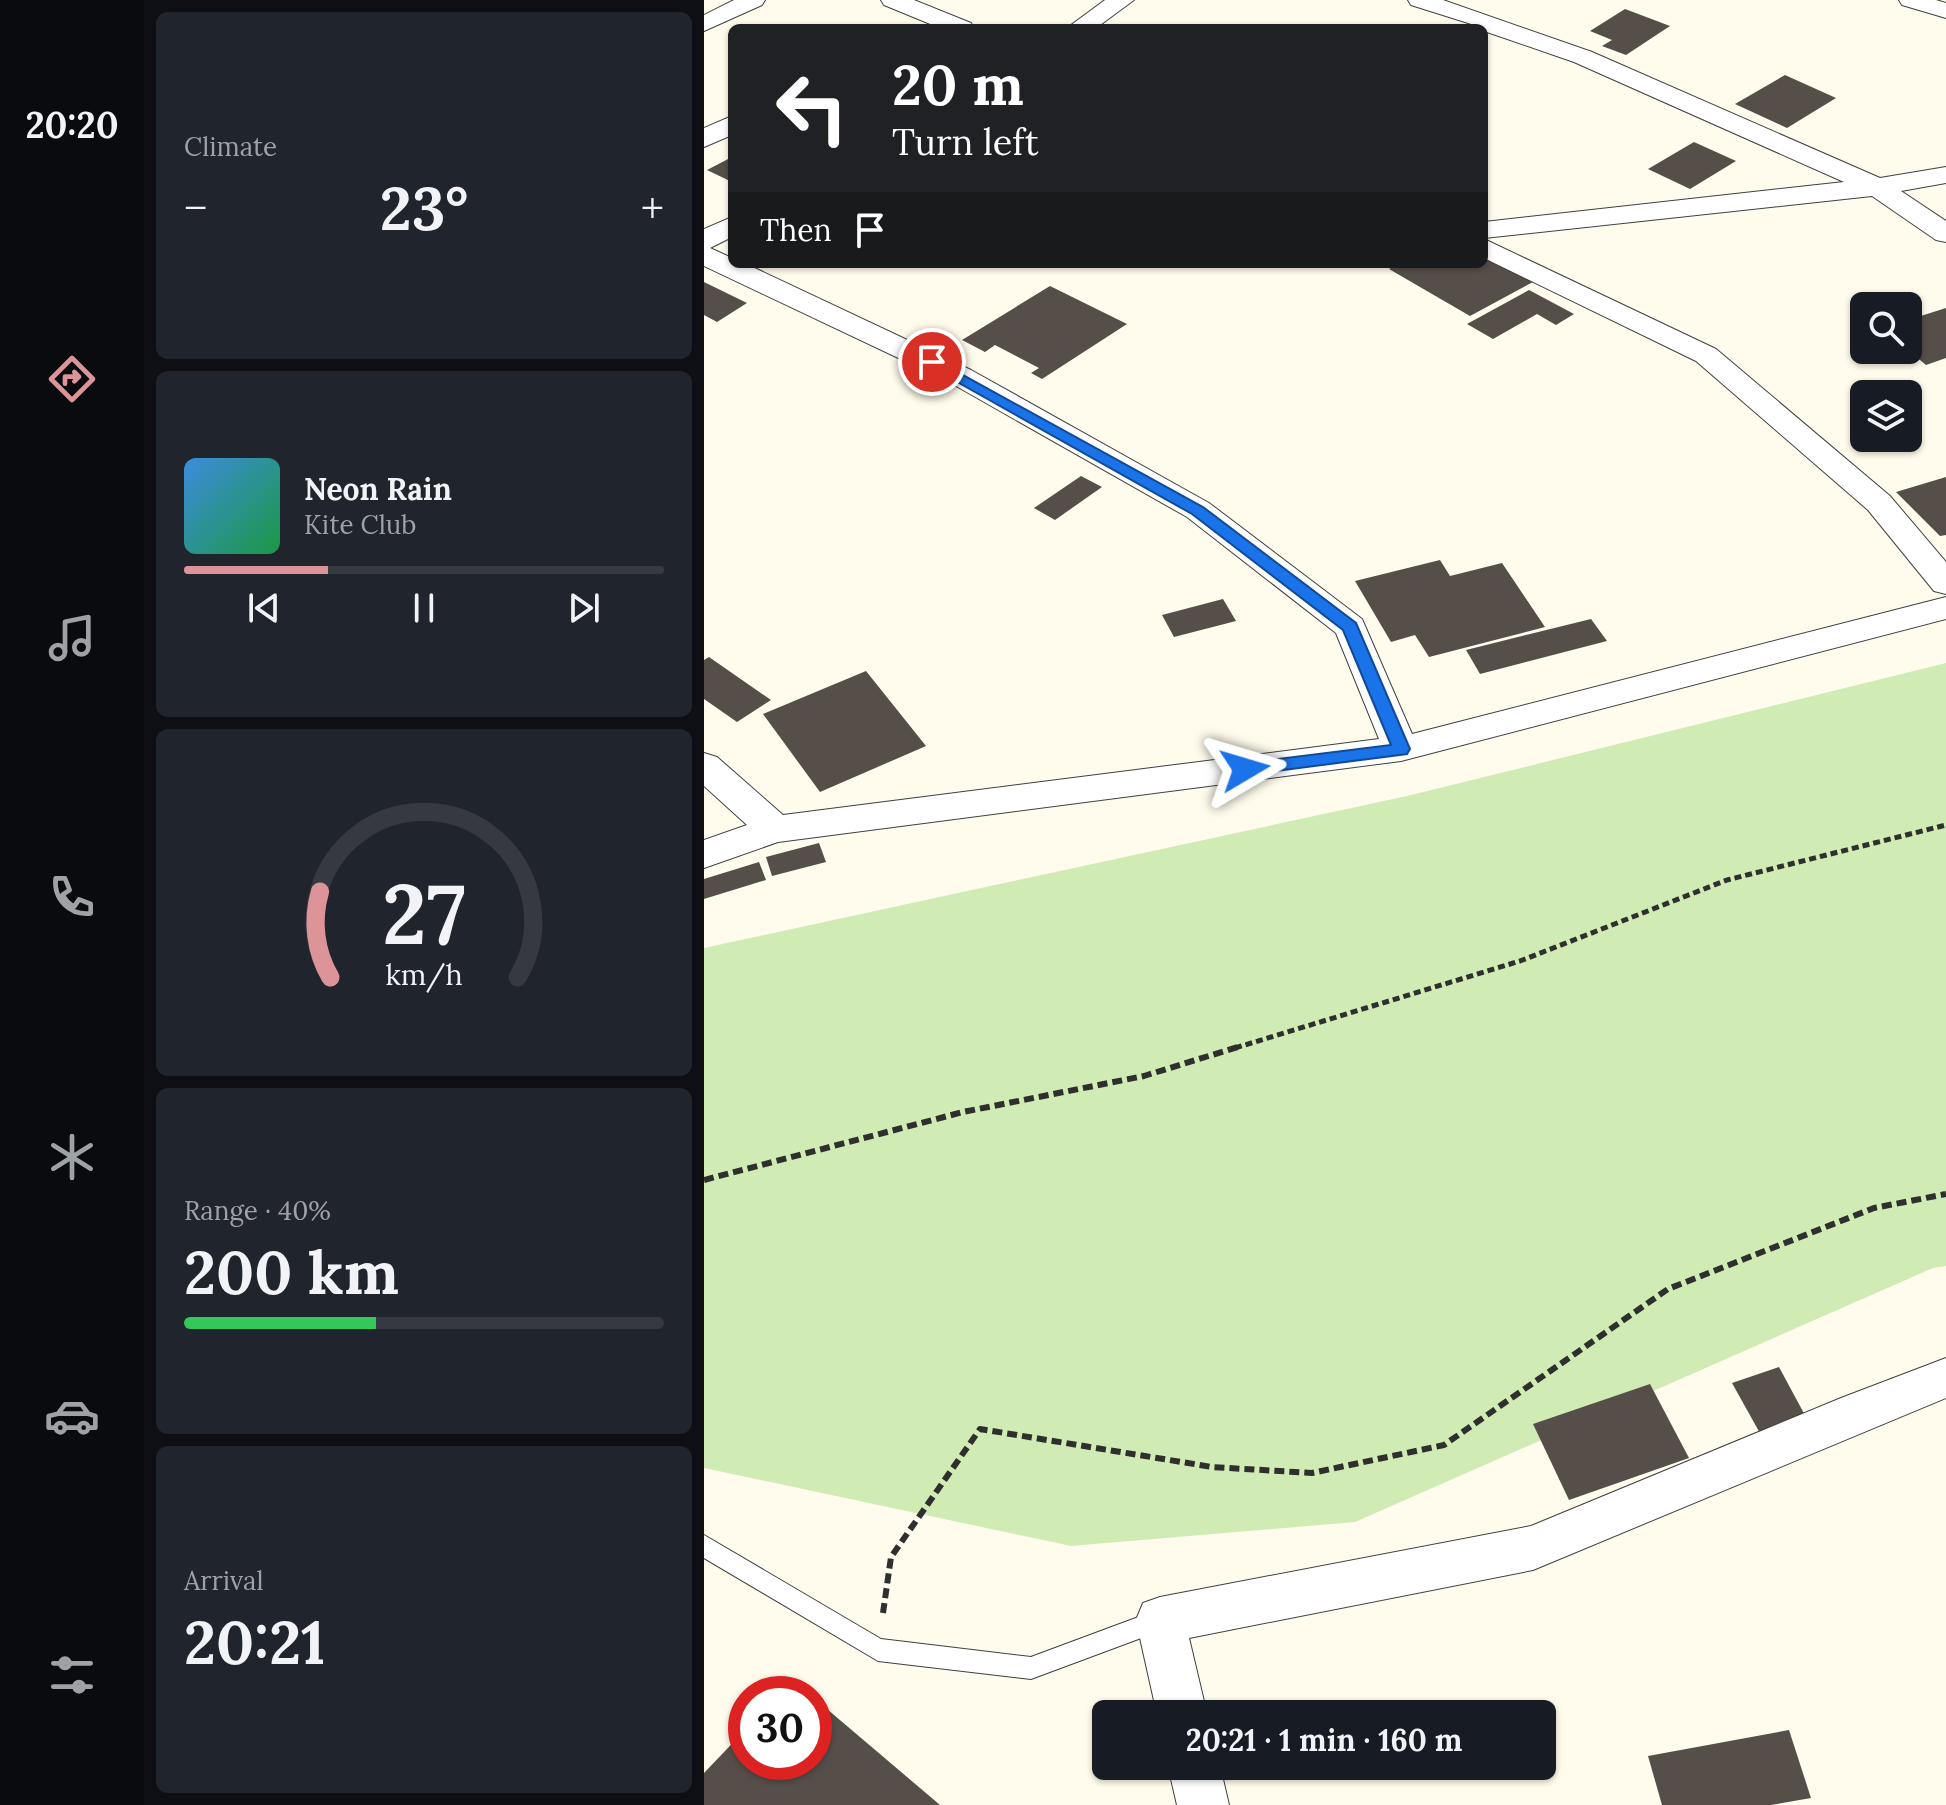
<!DOCTYPE html>
<meta charset="utf-8">
<style>
:root{--surface:#171b24;--page:#20242c;--text:#f1f3f6;--muted:#9ea1a6;--line:#363941;--accent:#dc9498}
body{margin:0;font-family:Lora,serif;background:var(--page);color:var(--text);height:100vh;display:flex;flex-direction:column;font-size:30px;white-space:nowrap}
*{box-sizing:border-box;margin:0}
p{font-size:26px;color:var(--muted)}
.icon{flex:none;width:44px;height:44px;fill:none;stroke:currentColor;stroke-width:2;stroke-linecap:round;stroke-linejoin:round}
.map{position:relative;flex:1;overflow:hidden}
.side{display:flex;flex-direction:column;gap:12px;padding:12px;background:#0d0f14;width:560px}
.side>*{flex:none}
.top-card{position:absolute;left:24px;top:24px;width:760px;height:244px;border-radius:12px;box-shadow:0 2px 6px #0004;background:#202124;color:#fff;overflow:hidden}
.buttons{position:absolute;left:1146px;top:292px;display:grid;gap:16px}
.buttons a{display:grid;place-items:center;width:72px;height:72px;border-radius:12px;background:var(--surface);box-shadow:0 2px 6px #0004;font-size:40px}
.speed{position:absolute;left:24px;top:1676px;display:flex;gap:16px;font-size:40px;font-weight:700;text-align:center}
.speed>*{display:grid;place-content:center;width:104px;height:104px;border-radius:50%;background:var(--surface);box-shadow:0 2px 6px #0004;line-height:1}
.speed .limit{border:12px solid #d22;background:#fff;color:#111}
.pin{position:absolute;display:grid;place-items:center;width:68px;height:68px;color:#fff;margin:-34px;border:4px solid #fff;border-radius:50%;box-shadow:0 2px 8px #0007}
.me{position:absolute;width:88px;margin:-44px;rotate:83deg;stroke-linejoin:round;filter:drop-shadow(0 0 6px #0008)}
.turn{display:flex;align-items:center;gap:28px;height:168px;padding:0 32px;font-size:36px}
.turn .icon{width:104px;height:104px;stroke-width:2.5}
.turn b{display:block;font-size:56px;line-height:68px}
.then{display:flex;align-items:center;height:76px;padding:0 32px;background:#0003;gap:16px;font-size:30px}
.big{font-size:60px;font-weight:800;line-height:1.1}
.side .card{flex:1;display:flex;flex-direction:column;justify-content:center;gap:12px;min-width:0;padding:0 28px;border-radius:12px;background:var(--page)}
.side .dial{align-items:center;gap:0}
.dial svg{height:208px;overflow:visible;fill:none;stroke:var(--line);stroke-width:7;stroke-linecap:round;text-anchor:middle}
.dial text{fill:var(--text);stroke:none}
.song{display:flex;align-items:center;gap:24px}
.cover{width:96px;height:96px;border-radius:12px;background:linear-gradient(135deg,hsl(210 70% 55%),hsl(140 70% 35%))}
.played{height:8px;border-radius:4px;background:linear-gradient(90deg,var(--accent) 30%,var(--line) 30%)}
.keys{display:flex;justify-content:space-around;direction:ltr}
.heat{display:flex;justify-content:space-between;align-items:center;font-size:44px;direction:ltr}
.charge{height:12px;border-radius:6px;background:linear-gradient(90deg,#34c759 40%,var(--line) 0)}
.trip{position:absolute;left:388px;top:1700px;width:464px;height:80px;border-radius:12px;background:var(--surface);box-shadow:0 2px 6px #0004;font-weight:800;line-height:80px;text-align:center}
main{display:flex;flex:1;min-height:0}
.menu{display:flex;flex-direction:column;width:144px;justify-content:space-around;align-items:center;background:#090b0e;color:var(--muted)}
.menu .icon{width:56px;height:56px}
.menu .current{color:var(--accent)}
.menu b{font-size:36px;color:var(--text)}
.map>svg:first-child{display:block}
.green{fill:#d1ebb5}
.building{fill:#564e49}
.lines{fill:none;stroke-linecap:round;stroke-linejoin:round}
.service-casing{stroke:#404040;stroke-width:2}
.minor-casing{stroke:#404040;stroke-width:2}
.path-far1{stroke:#2f2f2f;stroke-width:5;stroke-dasharray:7 4;stroke-linecap:butt}
.path{stroke:#2f2f2f;stroke-width:6;stroke-dasharray:10 5;stroke-linecap:butt}
.service{fill:#fff;fill-rule:evenodd}
.minor{fill:#fff;fill-rule:evenodd}
.route{fill:#1a73e8;stroke:#114b97;stroke-width:2}
</style>
<main>
<nav class="menu">
<b>20:20</b>
<svg class="icon current" aria-label="directions" viewBox="0 0 24 24"><path d="M12 3l9 9-9 9-9-9zM9 14v-3h6M13 9l2 2-2 2"/></svg>
<svg class="icon" aria-label="music" viewBox="0 0 24 24"><path d="M9 18V5l10-2v13"/><circle cx="6" cy="18" r="3"/><circle cx="16" cy="16" r="3"/></svg>
<svg class="icon" aria-label="phone" viewBox="0 0 24 24"><path d="M5 4h4l2 5-3 2q2 4 5 5l2-3 5 2v4C11 20 4 13 5 4z"/></svg>
<svg class="icon" aria-label="climate" viewBox="0 0 24 24"><path d="M12 3v18M4 7l16 10M4 17L20 7"/></svg>
<svg class="icon" aria-label="car" viewBox="0 0 24 24"><path d="M5 17H2v-5l4-1 3-4h7l3 4 3 1v5h-3M9 17h6M6 11h13"/><circle cx="7" cy="17" r="2"/><circle cx="17" cy="17" r="2"/></svg>
<svg class="icon" aria-label="filters" viewBox="0 0 24 24"><path d="M4 7h16M4 17h16"/><circle cx="9" cy="7" r="2"/><circle cx="15" cy="17" r="2"/></svg>
</nav>
<section class="side">
<div class="card"><p>Climate</p>
<div class="heat"><a>−</a><b class="big">23°</b><a>+</a></div>
</div>
<div class="card">
<div class="song"><i class="cover"></i><div><b>Neon Rain</b><p>Kite Club</p></div></div>
<div class="played"></div>
<div class="keys"><svg class="icon" aria-label="previous" viewBox="0 0 24 24"><path d="M18 5L8 12l10 7zM5 5v14"/></svg><svg class="icon" aria-label="pause" viewBox="0 0 24 24"><path d="M8 5v14M16 5v14"/></svg><svg class="icon" aria-label="next" viewBox="0 0 24 24"><path d="M6 5l10 7-10 7zM19 5v14"/></svg></div>
</div>
<div class="card dial"><svg viewBox="0 0 100 80">
<path d="M14 69A42 42 0 1 1 86 69"/>
<path d="M14 69A42 42 0 0 1 10 36" stroke="#dc9498"/>
<text x="50" y="56" font-size="32" font-weight="700">27</text>
<text x="50" y="72" font-size="11">km/h</text>
</svg></div>
<div class="card"><p>Range · 40%</p><b class="big">200 km</b><div class="charge"></div></div>
<div class="card"><p>Arrival</p><b class="big">20:21</b></div>
</section>
<div class="map">
<svg width="1242" height="1805" viewBox="0 0 1242 1805">
<rect width="100%" height="100%" fill="#fffced"/>
<!-- green -->
<polygon class="green" points="1242,663 1242,1266 1229,1268 651,1522 367,1546 0,1468 0,948 703,796"/>
<!-- building -->
<g class="building">
<polygon points="921,9 966,26 922,55 898,46 908,40 886,31"/>
<polygon points="1081,75 1132,98 1083,128 1031,104"/>
<polygon points="990,142 1032,161 986,189 944,169"/>
<polygon points="28,157 28,182 3,170"/>
<polygon points="780,255 829,282 766,316 685,269 694,264 780,264"/>
<polygon points="0,282 43,303 13,322 0,315"/>
<polygon points="346,286 423,324 338,379 327,373 335,368 291,345 281,352 258,340"/>
<polygon points="825,290 870,314 852,325 833,314 789,339 763,324"/>
<polygon points="1242,308 1242,358 1222,365 1204,350 1204,320"/>
<polygon points="377,476 398,487 351,520 330,508"/>
<polygon points="1242,477 1242,535 1236,536 1192,492"/>
<polygon points="736,560 746,576 798,563 841,627 725,657 711,635 687,642 651,581"/>
<polygon points="519,599 532,621 470,637 458,615"/>
<polygon points="887,619 903,641 776,674 762,650"/>
<polygon points="5,657 67,700 33,722 0,699 0,660"/>
<polygon points="162,671 222,746 116,792 59,714"/>
<polygon points="115,843 122,862 68,876 62,857"/>
<polygon points="55,862 62,880 0,899 0,879"/>
<polygon points="1075,1367 1103,1419 1057,1435 1028,1383"/>
<polygon points="946,1384 985,1458 865,1500 829,1424"/>
<polygon points="89,1680 106,1694 75,1694"/>
<polygon points="110,1698 236,1805 0,1805 0,1773 42,1729 42,1762 110,1762"/>
<polygon points="1085,1730 1107,1798 1067,1805 958,1805 944,1756"/>
</g>
<g class="lines">
<!-- service casing -->
<g class="service-casing">
<polygon id="service" points="0,1535 177,1639 327,1657 456,1609 464,1612 468,1620 464,1628 327,1679 174,1661 0,1558"/>
</g>
<!-- minor casing -->
<g class="minor-casing">
<g id="minor">
<polygon points="30,0 61,0 58,5 0,31 0,15"/>
<polygon points="177,0 210,0 267,23 270,28 236,28 180,5"/>
<polygon points="401,0 430,0 392,28 363,28"/>
<polygon points="704,0 739,0 888,52 1176,178 1242,167 1242,183 1197,191 1242,221 1242,242 1232,240 1168,196 780,238 780,222 1140,182 870,62 780,31 780,28 707,5"/>
<polygon points="1195,0 1232,0 1242,3 1242,18 1198,5"/>
<polygon points="28,116 28,135 0,147 0,128"/>
<polygon points="28,217 28,237 6,248 28,258 28,264 42,264 267,370 505,503 658,619 708,734 1242,597 1242,619 697,761 74,842 0,868 0,840 43,825 0,786 0,753 13,757 79,815 675,739 632,633 483,517 245,382 0,266 0,229"/>
<polygon points="780,239 1012,349 1186,496 1242,562 1242,594 1230,591 1164,510 992,361 780,258"/>
<polygon points="1242,1358 1242,1398 829,1570 485,1638 503,1714 453,1714 432,1620 439,1603 456,1597 827,1526 1137,1398"/>
<polygon points="464,1766 516,1766 525,1805 473,1805"/>
</g>
</g>
<!-- path-far1 -->
<polyline class="path-far1" points="531,1048 816,961 1023,880 1242,825"/>
<!-- path -->
<g class="path">
<polyline points="0,1180 259,1112 440,1076 537,1046"/>
<polyline points="179,1613 187,1557 276,1429 508,1467 608,1473 740,1445 964,1289 1170,1208 1242,1194"/>
</g>
<!-- service -->
<use href="#service" class="service"/>
<!-- minor -->
<use href="#minor" class="minor"/>
</g>
<!-- route -->
<polygon class="route" points="228,358 499,507 652,623 706,749 703,754 541,775 535,773 532,769 535,765 541,763 687,745 639,630 488,514 223,365 223,359"/>
</svg>
<div class="buttons">
<a><svg class="icon" aria-label="search" viewBox="0 0 24 24"><circle cx="10" cy="10" r="6"/><path d="M15 15l6 6"/></svg></a>
<a><svg class="icon" aria-label="layers" viewBox="0 0 24 24"><path d="M12 4l9 5-9 5-9-5zM3 14l9 5 9-5"/></svg></a>
</div>
<div class="speed"><div class="limit">30</div></div>
<div class="pin" style="left:228px;top:362px;background:#d93025"><svg class="icon" aria-label="arrive" viewBox="0 0 24 24"><path d="M6 21V4h12l-3 4 3 4H6"/></svg></div>
<svg class="me" style="left:541px;top:769px" viewBox="-20 -20 40 40"><path d="M0-17L14 15 0 8-14 15z" fill="#1a73e8" stroke="#fff" stroke-width="4"/></svg>
<div class="trip">20:21 · 1 min · 160 m</div>
<div class="top-card">
<div class="turn"><svg class="icon" aria-label="left" viewBox="0 0 24 24"><path d="M17 20v-9H6M10 6l-5 5 5 5"/></svg><div><b>20 m</b>Turn left</div></div>
<div class="then">Then<svg class="icon" aria-label="arrive" viewBox="0 0 24 24"><path d="M6 21V4h12l-3 4 3 4H6"/></svg></div>
</div>
</div>
</main>
